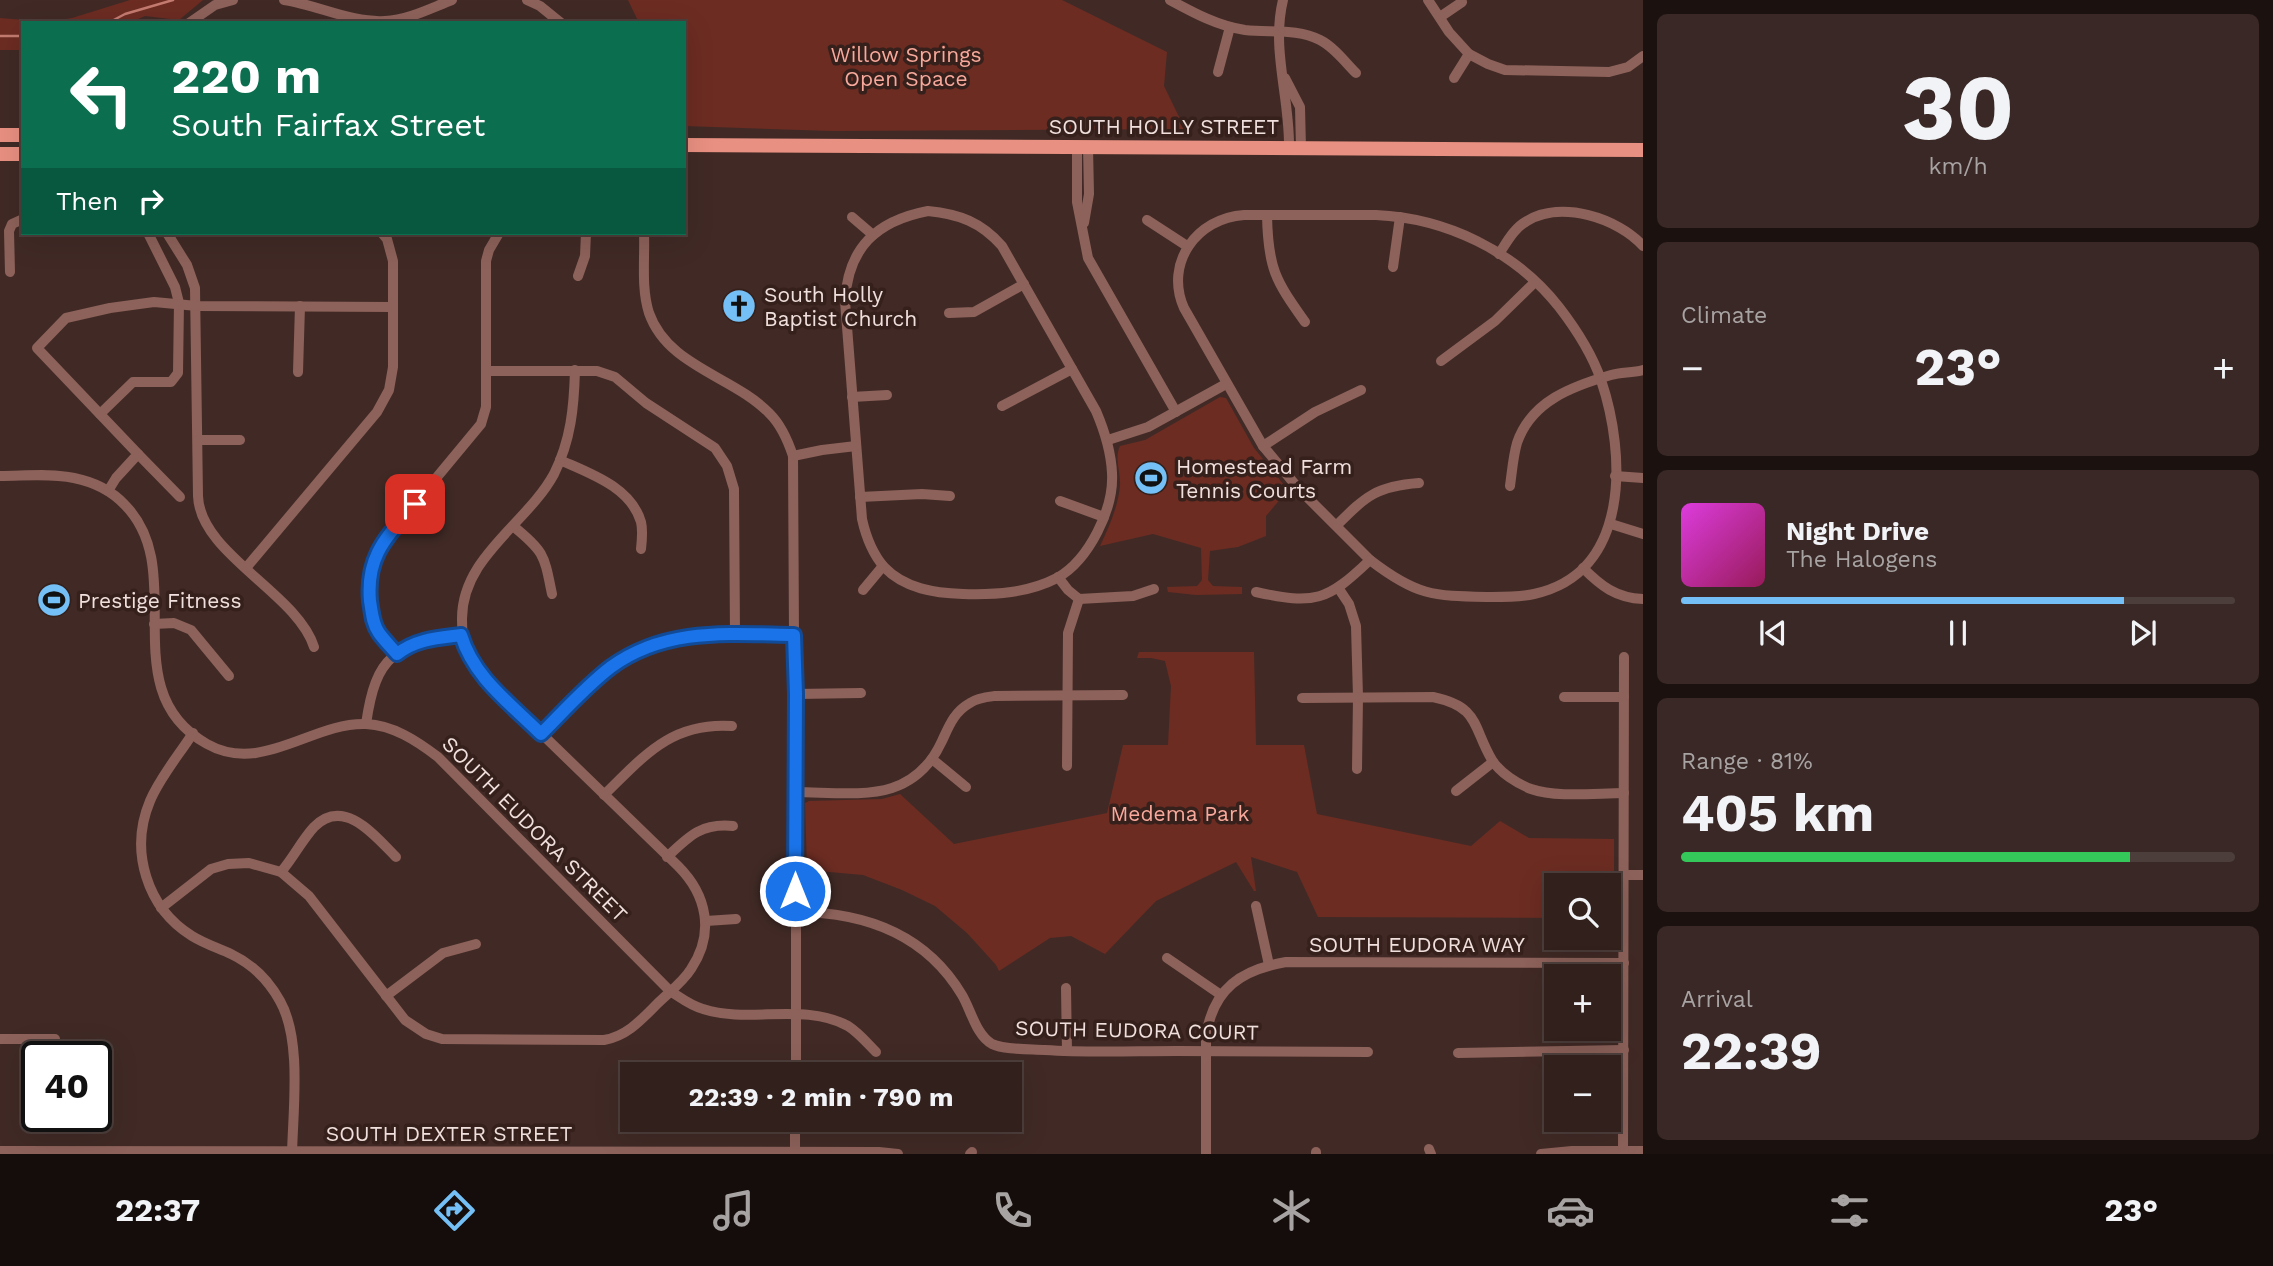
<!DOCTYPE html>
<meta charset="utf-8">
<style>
:root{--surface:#31201c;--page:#392825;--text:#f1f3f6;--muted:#a8a3a3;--line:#4c3e3b;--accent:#74c0f6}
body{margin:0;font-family:"Work Sans",sans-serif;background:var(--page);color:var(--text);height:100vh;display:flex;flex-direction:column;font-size:26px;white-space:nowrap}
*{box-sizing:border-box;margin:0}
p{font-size:23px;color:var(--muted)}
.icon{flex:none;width:38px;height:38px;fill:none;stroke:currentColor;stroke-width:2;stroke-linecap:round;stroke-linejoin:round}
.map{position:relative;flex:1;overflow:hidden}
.sheet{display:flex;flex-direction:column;gap:14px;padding:14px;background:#1b120f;width:630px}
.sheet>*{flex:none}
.banner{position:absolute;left:21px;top:21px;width:665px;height:214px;border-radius:0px;box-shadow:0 7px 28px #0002,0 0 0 2px var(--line);background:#0b6e4f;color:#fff;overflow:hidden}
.tools{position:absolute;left:1544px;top:873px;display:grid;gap:14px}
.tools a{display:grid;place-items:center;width:77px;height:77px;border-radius:0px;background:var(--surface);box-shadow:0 7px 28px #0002,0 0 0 2px var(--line);font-size:35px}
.speed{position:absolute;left:21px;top:1041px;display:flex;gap:14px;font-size:35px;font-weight:700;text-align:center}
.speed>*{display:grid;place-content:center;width:91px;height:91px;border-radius:50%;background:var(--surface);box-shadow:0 7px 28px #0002,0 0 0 2px var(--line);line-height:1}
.speed .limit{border:4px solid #111;border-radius:10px;background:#fff;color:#111}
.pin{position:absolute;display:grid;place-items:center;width:60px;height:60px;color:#fff;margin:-30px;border-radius:14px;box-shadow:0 4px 10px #0006}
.me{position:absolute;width:77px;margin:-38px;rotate:0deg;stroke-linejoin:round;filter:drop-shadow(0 0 5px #0008)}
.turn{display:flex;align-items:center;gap:24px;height:147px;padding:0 35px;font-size:32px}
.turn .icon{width:91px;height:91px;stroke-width:2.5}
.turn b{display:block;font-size:49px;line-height:60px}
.then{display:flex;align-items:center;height:66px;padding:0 35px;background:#0003;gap:14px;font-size:26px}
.big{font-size:52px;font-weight:700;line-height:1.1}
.sheet .tile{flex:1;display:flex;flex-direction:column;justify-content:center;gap:10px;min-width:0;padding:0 24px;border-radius:10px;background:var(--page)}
.sheet .dial{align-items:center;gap:0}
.dial b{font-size:91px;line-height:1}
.song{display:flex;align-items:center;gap:21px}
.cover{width:84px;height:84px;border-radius:10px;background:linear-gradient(135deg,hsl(300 70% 55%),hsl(330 70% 35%))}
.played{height:7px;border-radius:4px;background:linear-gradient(90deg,var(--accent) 80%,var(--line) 80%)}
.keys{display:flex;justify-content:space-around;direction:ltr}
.heat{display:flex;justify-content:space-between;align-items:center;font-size:38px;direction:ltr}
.charge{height:10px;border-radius:5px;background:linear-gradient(90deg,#34c759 81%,var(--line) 0)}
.trip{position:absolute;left:620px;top:1062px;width:402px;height:70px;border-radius:0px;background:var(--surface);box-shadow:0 7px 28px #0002,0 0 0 2px var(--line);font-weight:700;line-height:70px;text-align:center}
.dock{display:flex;height:112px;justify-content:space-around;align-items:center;background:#140d0b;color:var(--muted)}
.dock .icon{width:49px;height:49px}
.dock .on{color:var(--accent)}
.dock b{font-size:32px;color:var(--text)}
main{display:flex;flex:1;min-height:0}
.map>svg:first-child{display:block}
.green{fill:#6c2c22}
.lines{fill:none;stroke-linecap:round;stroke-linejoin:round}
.stream{stroke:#c47b70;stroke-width:2.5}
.minor{stroke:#8d625a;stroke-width:10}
.major{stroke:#e89081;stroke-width:14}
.route-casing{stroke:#114b97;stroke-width:18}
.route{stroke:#1a73e8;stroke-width:12}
.labels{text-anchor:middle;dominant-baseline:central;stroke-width:7;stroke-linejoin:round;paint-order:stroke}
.park-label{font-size:21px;fill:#f8a99b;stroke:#36201c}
.street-label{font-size:21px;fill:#f0e0dd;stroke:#36201c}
.poi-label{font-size:21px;fill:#f0e0dd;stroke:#36201c;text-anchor:start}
</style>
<main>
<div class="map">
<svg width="1643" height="1154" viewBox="0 0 1643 1154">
<rect width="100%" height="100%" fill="#412a26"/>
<!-- green -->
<g class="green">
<polygon points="130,0 203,0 179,20 145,16 129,23 23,23 23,50 0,50 0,18 48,22 72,18"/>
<polygon points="628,0 1062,0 1167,52 1164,86 1185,129 832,131 684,126 684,23 639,23"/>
<path d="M1220,397L1226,398L1254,448L1288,490L1266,516V536L1238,547L1210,551L1208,580L1213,586L1242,587V594L1196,595L1168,592L1167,587L1197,586L1202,580L1201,548L1153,534L1100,546C1109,527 1118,507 1120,486C1121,473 1114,458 1120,446L1145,440Z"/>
<polygon points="1139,652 1254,652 1256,745 1304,745 1317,814 1471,846 1500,821 1529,838 1614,839 1614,919 1608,919 1608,886 1556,886 1556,918 1318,917 1297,872 1251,857 1256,891 1254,891 1236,862 1156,901 1105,954 1071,936 1050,938 999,971 996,965 967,933 935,906 902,890 863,875 807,870 805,803 809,801 882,799 900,794 954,844 1107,813 1123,745 1168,745 1171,686 1165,661 1151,658 1137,658"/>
</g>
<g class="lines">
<!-- stream -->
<g class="stream">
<polyline points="108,23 125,14 173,0"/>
<polyline points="0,36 23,36"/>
</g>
<!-- minor -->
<g class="minor">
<path d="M284,0C318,5 351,23 385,21C408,20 431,8 452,0"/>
<polyline points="527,0 540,6 561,23"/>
<path d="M1170,0C1194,13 1218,26 1245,30C1270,33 1297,28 1320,40C1334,47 1345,62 1356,73"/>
<path d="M1283,0C1271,49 1290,98 1289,148"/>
<polyline points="1428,0 1449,32 1469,54 1488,64 1505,70 1609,72 1628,67 1643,56"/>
<polyline points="1440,17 1462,2"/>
<polyline points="189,23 215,5 233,0"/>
<polyline points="1218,72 1230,27"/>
<polyline points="1285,78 1300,107 1301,148"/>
<polyline points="1454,78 1469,54"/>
<polyline points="1077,147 1077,202 1088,258 1176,412"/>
<path d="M928,211C959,214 981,222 1002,246L1096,411C1105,432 1111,451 1112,473C1114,509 1089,560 1057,578C1028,593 995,595 963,594C935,593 905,589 884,567C872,553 866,537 862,519L845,301C848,248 876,221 928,211Z"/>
<path d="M1267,215C1268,268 1275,280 1305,322"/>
<path d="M1376,215C1446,218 1515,251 1559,307C1576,329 1592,354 1601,380C1626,454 1631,573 1534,594C1521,597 1507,597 1492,597C1434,596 1418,597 1370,560L1298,488L1263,446L1184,308C1164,263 1197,218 1244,215Z"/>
<polyline points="852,217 873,235"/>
<polyline points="1147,220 1187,246"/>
<polyline points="1084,223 1089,194 1088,147"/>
<path d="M167,233L187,265L195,288L198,496C200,554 297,593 314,647"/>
<path d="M644,233C645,259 641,288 649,313C668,367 734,376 770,414C782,426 788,441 793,456L794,635L796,694V1074"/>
<path d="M1499,254C1507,242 1514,228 1527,221C1561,200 1618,218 1643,246"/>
<polyline points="1393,267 1400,217"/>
<polyline points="10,272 9,231 12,224 23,219"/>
<polyline points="578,276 585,256 586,233"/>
<polyline points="949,313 974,312 1024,284"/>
<polyline points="1441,361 1495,321 1535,282"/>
<polyline points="486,371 597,371 615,377 646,403 715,448 727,466 734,489 735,634"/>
<polyline points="298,372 300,306"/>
<polyline points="852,397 887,395"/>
<polyline points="1002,406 1072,369"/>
<polyline points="100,414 133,382 171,382 178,373 179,303 175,287 148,233"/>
<polyline points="198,440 240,440"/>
<polyline points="1108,440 1148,427 1226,384"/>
<polyline points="1263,446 1315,412 1361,390"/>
<polyline points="138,454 180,497"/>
<polyline points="793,456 822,450 856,446"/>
<path d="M560,460C589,473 631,487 641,522C643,530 642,540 641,549"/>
<path d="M0,476C24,476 51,473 74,478C94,482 111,490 125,505C191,572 111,690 207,744C262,775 312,722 366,724C393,725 417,741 438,757L670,991C681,998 691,1006 703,1009C749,1024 804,1002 848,1026C859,1033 867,1043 876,1052"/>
<polyline points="1615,476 1643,478"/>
<path d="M1510,486C1512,472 1513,457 1517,443C1531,401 1573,386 1611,375C1621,372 1632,373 1643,370"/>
<polyline points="108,491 116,478 138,454 37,348 66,318 110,308 154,302 197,306 393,307"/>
<polyline points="860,497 922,494 950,496"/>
<polyline points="1060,501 1104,517"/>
<polyline points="1611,524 1643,534"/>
<path d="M1337,525C1366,496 1377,486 1419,483"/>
<path d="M513,526C545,552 544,555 552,594"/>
<polyline points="246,568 377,412 389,390 393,367 393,261 387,239 382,233"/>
<path d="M1583,568C1601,586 1616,598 1643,599"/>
<polyline points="1058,577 1068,590 1079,599 1133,596 1154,589"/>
<polyline points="1339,589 1349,604 1356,626 1358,697 1357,769"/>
<polyline points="863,590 883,566"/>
<path d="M1256,592C1315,605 1327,601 1370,560"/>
<polyline points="154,624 174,623 191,630 229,676"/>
<path d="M397,654C391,647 384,640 379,632C361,606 369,566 384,541L481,424L486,407V261L489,250L499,233"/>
<polyline points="796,694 861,693"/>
<polyline points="1564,697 1624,697"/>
<path d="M1302,698L1433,697C1480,707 1472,726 1492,760C1500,773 1518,784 1531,789C1556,798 1597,793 1624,793"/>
<path d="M366,724C376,654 395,645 461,635"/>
<path d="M193,733C179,755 160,777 150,801C129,851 147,908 192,936C205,944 218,948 231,954C252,964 269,981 280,1001C302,1040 293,1109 292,1154"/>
<path d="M541,734C564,711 586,686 611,667C666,627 730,634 794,635"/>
<polyline points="932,759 966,787"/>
<polyline points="1067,766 1068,633 1079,599"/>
<polyline points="1456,791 1493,762"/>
<path d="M796,792C825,792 865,797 892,788C916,780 932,763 942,741C949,726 954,712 970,703C977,698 987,697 995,696L1123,695"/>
<path d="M604,795C644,756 671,722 732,726"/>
<path d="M667,857C689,836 701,823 733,826"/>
<path d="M281,872C293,858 302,840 314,827C344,796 376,837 396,857"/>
<polyline points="1624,875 1643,875"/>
<polyline points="1256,906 1269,965"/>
<path d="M161,908L211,869L228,864L249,863L281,872L309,896L405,1020L426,1034L442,1039L604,1040C627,1036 641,1020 657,1004C668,993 683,982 691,969C715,933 707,895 678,866L480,674C466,654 462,643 462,620C461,557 527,524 554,474C571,440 574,407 575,370"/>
<path d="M795,912C864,912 925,933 962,995C971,1010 976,1035 992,1044C1004,1050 1031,1049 1045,1050C1089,1053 1133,1051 1177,1051C1241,1051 1304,1052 1368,1052"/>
<polyline points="706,921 736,919"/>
<polyline points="1167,958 1221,995"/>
<polyline points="1066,988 1067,1051"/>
<polyline points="386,996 443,953 476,944"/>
<polyline points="0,1039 55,1039"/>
<polyline points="1458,1053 1624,1050"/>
<polyline points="1429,1149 1431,1154"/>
<polyline points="0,1151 879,1152 898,1154"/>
<polyline points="1316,1152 1316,1154"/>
<polyline points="795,1154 795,1120"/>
<polyline points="970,1154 972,1152"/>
<path d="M1206,1154V1035C1214,988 1241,970 1286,962L1624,963"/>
<polyline points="1541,1154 1572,1151 1643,1151"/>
<polyline points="1623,1154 1624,657"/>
</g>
<!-- major -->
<g class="major">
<polyline points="0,135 23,135"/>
<polyline points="684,145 1643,150"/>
<polyline points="0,154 23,154"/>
</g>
</g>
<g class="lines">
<!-- route casing -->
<g class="route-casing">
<path id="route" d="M415,504C387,537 366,555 370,601C372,612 372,623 379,633C384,640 391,647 397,654C416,639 438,638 461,635C474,678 510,703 541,734C564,711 586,686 611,667C666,627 730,634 794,635L796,694L795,891"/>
</g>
<!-- route -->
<use href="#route" class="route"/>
</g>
<!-- icons -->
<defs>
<g id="church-disc" transform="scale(1.75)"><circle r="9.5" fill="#74c0f6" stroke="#36201c"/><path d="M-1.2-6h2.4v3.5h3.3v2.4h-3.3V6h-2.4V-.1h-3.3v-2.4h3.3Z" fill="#111"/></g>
<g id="stadium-disc" transform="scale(1.75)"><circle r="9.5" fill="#74c0f6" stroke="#36201c"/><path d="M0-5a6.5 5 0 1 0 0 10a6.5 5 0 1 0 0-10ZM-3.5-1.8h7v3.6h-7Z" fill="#111"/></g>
</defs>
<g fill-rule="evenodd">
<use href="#church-disc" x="739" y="306"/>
<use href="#stadium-disc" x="1151" y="478"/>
<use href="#stadium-disc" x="54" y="600"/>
</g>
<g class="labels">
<!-- park labels -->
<g class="park-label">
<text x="906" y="54">Willow Springs<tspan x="906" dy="24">Open Space</tspan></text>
<text x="1180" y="813">Medema Park</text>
</g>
<!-- street labels -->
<g class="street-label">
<text x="1164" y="126">SOUTH HOLLY STREET</text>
<text transform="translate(535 829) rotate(45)">SOUTH EUDORA STREET</text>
<text x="1417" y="944">SOUTH EUDORA WAY</text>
<text transform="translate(1137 1030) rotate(1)">SOUTH EUDORA COURT</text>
<text x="449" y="1133">SOUTH DEXTER STREET</text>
</g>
<!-- poi labels -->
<g class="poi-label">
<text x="764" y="294">South Holly<tspan x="764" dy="24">Baptist Church</tspan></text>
<text x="1176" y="466">Homestead Farm<tspan x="1176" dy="24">Tennis Courts</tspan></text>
<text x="78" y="600">Prestige Fitness</text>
</g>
</g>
</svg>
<div class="tools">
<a><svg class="icon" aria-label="search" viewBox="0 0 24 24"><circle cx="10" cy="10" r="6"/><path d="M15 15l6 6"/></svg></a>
<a>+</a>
<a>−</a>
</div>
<div class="speed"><div class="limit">40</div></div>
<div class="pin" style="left:415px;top:504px;background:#d93025"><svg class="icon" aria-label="arrive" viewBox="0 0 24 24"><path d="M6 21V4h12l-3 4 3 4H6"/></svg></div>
<svg class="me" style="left:795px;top:891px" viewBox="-20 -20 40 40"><circle r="17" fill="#1a73e8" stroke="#fff" stroke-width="3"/><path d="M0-11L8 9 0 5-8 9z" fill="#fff"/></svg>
<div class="trip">22:39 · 2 min · 790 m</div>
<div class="banner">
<div class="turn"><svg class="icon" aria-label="left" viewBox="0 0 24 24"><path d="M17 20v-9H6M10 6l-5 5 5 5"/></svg><div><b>220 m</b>South Fairfax Street</div></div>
<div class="then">Then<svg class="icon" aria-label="right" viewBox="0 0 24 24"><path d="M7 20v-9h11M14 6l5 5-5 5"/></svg></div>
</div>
</div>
<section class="sheet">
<div class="tile dial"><b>30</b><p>km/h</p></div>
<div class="tile"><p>Climate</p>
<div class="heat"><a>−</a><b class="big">23°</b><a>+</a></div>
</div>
<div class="tile">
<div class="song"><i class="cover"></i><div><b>Night Drive</b><p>The Halogens</p></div></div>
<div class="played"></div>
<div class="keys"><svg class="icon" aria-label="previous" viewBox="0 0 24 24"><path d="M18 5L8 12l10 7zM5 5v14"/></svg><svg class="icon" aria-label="pause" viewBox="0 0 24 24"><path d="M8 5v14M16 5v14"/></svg><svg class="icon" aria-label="next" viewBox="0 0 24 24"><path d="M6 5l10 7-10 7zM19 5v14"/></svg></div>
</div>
<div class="tile"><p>Range · 81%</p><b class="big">405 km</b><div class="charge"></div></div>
<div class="tile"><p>Arrival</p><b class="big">22:39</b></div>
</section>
</main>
<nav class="dock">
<b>22:37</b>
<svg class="icon on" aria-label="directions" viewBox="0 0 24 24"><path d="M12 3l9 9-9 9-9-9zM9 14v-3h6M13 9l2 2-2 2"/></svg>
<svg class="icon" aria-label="music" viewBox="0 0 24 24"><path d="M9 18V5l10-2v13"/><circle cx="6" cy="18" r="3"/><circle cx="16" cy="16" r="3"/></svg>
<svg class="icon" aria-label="phone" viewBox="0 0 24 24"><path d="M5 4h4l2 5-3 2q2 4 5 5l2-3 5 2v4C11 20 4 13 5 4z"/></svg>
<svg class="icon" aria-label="climate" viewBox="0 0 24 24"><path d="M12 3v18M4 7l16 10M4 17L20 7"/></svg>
<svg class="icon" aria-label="car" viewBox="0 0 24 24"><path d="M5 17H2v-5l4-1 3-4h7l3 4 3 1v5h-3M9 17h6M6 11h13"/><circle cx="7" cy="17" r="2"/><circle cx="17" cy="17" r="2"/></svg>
<svg class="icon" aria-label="filters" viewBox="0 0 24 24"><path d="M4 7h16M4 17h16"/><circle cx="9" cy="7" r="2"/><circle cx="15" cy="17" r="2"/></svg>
<b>23°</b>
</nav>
